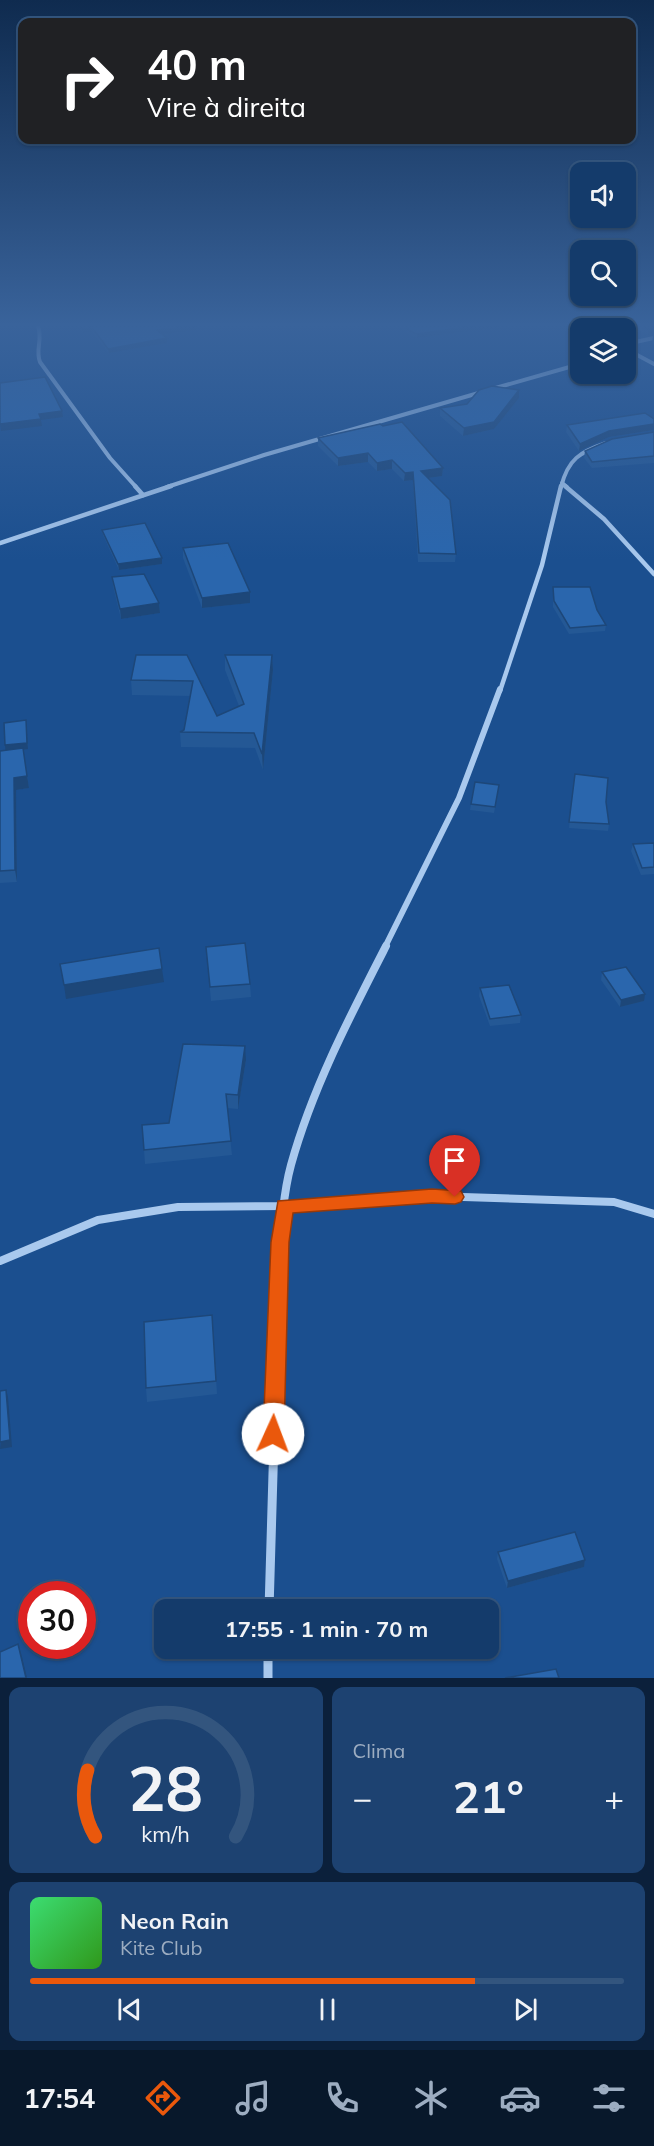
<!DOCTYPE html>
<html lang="pt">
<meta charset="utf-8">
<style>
:root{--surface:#143b6b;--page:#1d4271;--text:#f1f3f6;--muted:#9dadc1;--line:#33557e;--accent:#ea580c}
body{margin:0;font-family:Mulish,sans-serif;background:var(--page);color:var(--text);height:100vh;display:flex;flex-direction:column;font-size:22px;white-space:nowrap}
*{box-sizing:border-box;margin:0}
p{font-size:20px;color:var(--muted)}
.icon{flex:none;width:33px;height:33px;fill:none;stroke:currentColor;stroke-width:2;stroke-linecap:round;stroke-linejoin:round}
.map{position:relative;height:1678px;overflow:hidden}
.details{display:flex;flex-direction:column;gap:9px;padding:9px;background:#0b203b;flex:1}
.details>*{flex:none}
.hud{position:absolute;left:18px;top:18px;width:618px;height:126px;border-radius:12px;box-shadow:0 2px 4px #0004,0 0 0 2px var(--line);background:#202124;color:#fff;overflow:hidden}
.tools{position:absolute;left:570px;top:162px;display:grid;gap:12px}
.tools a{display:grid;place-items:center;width:66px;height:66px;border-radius:12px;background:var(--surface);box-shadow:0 2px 4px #0004,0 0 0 2px var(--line);font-size:30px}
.speed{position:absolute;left:18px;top:1581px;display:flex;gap:12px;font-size:30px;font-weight:700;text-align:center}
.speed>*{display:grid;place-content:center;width:78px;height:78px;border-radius:50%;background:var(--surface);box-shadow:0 2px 4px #0004,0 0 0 2px var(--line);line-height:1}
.speed .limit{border:9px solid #d22;background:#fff;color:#111}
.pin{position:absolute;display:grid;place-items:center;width:51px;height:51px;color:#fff;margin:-62px -26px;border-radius:50% 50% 50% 0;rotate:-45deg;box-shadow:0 0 6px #0007}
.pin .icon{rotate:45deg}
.me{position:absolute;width:66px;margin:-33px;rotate:2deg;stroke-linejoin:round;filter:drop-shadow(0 0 4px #0008)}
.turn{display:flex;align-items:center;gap:21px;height:126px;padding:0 30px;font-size:27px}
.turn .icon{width:78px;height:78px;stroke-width:2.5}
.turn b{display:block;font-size:42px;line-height:51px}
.big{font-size:45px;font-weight:700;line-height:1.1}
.details .widget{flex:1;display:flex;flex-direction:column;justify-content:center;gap:9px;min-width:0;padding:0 21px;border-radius:12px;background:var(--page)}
.details .dial{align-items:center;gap:0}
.dial svg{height:156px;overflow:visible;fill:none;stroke:var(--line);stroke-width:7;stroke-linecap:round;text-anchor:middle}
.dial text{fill:var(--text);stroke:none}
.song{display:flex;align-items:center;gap:18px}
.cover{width:72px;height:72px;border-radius:9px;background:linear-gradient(135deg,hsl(140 70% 55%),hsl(110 70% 35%))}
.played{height:6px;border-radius:3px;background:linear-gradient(90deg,var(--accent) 75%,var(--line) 75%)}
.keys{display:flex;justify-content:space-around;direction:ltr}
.heat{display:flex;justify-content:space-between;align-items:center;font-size:33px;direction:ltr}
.details .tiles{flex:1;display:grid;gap:9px;grid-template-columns:1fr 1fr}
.widget:last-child{grid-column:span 2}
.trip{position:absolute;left:154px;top:1599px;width:345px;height:60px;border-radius:12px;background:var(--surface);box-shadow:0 2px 4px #0004,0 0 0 2px var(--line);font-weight:700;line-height:60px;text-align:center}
.dock{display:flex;height:96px;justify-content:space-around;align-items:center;background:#08182b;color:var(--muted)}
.dock .icon{width:42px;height:42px}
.dock .active{color:var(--accent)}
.dock b{font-size:27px;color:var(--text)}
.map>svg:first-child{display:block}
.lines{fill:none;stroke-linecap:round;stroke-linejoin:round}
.street-far4{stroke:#a9c9ee;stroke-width:4}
.street-far3{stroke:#a9c9ee;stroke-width:4.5}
.street-far2{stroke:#a9c9ee;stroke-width:6}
.street-far1{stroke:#a9c9ee;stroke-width:8}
.street{stroke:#a9c9ee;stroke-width:9}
.wall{fill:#245895}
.shaded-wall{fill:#1d4779}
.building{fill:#2a66ad;stroke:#1d4779;stroke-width:1.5}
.route{fill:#ea580c;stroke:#983908;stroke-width:1.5}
</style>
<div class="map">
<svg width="654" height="1678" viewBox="0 0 654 1678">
<rect width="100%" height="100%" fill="#1b4f8f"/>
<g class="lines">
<!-- street-far4 -->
<g class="street-far4">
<path d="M38,326C43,341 35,349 40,362L110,458L136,487"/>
<polyline points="585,326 590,328"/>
<polyline points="626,344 654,338"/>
<polyline points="626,349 654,364"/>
<polyline points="492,389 580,364"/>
<polyline points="562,483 567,487"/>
<polyline points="167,487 264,455 482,392"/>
<path d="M561,487C568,459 580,452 606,443"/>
</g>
<!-- street-far3 -->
<g class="street-far3">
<polyline points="135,486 143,495"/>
<polyline points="565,486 604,519 654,574"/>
<polyline points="0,543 171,486"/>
<polyline points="500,691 542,565 561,486"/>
</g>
<!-- street-far2 -->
<polyline class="street-far2" points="385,947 459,798 500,689"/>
<!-- street-far1 -->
<g class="street-far1">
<polyline points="0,1261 98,1220 178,1207 285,1206 432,1196 614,1202 654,1214"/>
<path d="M279,1271C280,1237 282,1198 291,1165C312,1089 350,1016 386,946"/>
</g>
<!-- street -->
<g class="street">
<polyline points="269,1610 279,1269"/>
<polyline points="268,1648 268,1678"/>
</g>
</g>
<!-- wall -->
<g class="wall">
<polygon points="78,326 196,326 197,330 162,335 167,343 109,353 92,332 83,333"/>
<polygon points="400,326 506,326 417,338 410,335"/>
<polygon points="631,326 654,326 648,335"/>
<polygon points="654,335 654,344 652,343 653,336"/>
<polygon points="519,390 519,398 494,429 463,436 440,416 440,408 467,404"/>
<polygon points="654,419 654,430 609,437 579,451 566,432 567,425"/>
<polygon points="654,432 654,463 592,468 584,458 585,451"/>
<polygon points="318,438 443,468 442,476 428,478 456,554 455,562 418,562 413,480 404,481 392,469 377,471 368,462 338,466 318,446"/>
<polygon points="102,530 162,564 119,570 103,535"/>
<polygon points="183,548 250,603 202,608 183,558"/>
<polygon points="112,577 159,603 160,613 121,619 113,586"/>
<polygon points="553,587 597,610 606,625 605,631 569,634 553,607"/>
<polygon points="187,655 217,716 239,706 225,670 225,655 272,655 273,670 263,770 255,748 181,747 180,732 184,730 190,696 132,695 131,680"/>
<polygon points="26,720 28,749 23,750 29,788 16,790 17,882 0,883 0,751 6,751"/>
<polygon points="575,774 606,802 609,824 608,831 569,828"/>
<polygon points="499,785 494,813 470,810 471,804"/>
<polygon points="654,843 654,874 641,875 631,851 633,844"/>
<polygon points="206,947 250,984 251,997 211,1001"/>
<polygon points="602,972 644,1001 620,1007 601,980"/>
<polygon points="480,988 521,1015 520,1023 490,1026 479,996"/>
<polygon points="246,1060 238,1109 227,1108 232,1155 145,1164 144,1150 169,1123"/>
<polygon points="212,1315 217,1394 147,1402 146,1388"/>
<polygon points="498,1552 585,1560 584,1567 507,1588 497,1559"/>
</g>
<!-- shaded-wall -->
<g class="shaded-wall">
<polygon points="192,326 196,326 197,330 157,335 157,330"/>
<polygon points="473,326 506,326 417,338 417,334"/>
<polygon points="92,327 92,332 83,333 82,329"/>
<polygon points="654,328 654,334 648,335 648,329"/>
<polygon points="167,338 167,343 109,353 108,349"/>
<polygon points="519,390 519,398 494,429 463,436 464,428"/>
<polygon points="62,411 63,417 41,420 42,426 1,431 0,424 39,414"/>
<polygon points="654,424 654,430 609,437 579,451 580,444 609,431"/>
<polygon points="368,453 368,462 338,466 338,458"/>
<polygon points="392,460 392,469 377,471 377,463"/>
<polygon points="443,468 442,476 421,479 421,471"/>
<polygon points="413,472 413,480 404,481 405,473"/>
<polygon points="162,558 162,564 119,570 118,564"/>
<polygon points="250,592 250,603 202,608 202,598"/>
<polygon points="159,603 160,613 121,619 120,609"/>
<polygon points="272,655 273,670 263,770 262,754"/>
<polygon points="26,720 28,749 23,750 29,788 16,790 17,882 15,870 5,745"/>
<polygon points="162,969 164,982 66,999 64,985"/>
<polygon points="645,994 644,1001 620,1007 621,1000"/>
<polygon points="245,1046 246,1060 238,1109 238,1095"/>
<polygon points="6,1390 8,1397 12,1447 0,1449"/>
<polygon points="585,1560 584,1567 507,1588 508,1581"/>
<polygon points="18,1644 22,1657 27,1678 26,1678"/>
</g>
<!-- building -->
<g class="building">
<polygon points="80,326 192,326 157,330 167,338 108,349 92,327 82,329"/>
<polygon points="405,326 473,326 417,334 410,331"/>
<polygon points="643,326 654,326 654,328 648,329"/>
<polygon points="45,377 62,411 39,414 41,419 0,424 0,383"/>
<polygon points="492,386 519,390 494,422 464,428 440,408 467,404 479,390"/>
<polygon points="645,413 654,419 654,424 609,431 580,444 567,425"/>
<polygon points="402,422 443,468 421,471 450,500 456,554 419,553 413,472 405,473 392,460 377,463 368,453 338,458 318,438 380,424 383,426"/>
<polygon points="654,432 654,456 592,462 585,451 612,439"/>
<polygon points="145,523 162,558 118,564 102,530"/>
<polygon points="228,543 250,592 202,598 183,548"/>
<polygon points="144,574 159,603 120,609 112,577"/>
<polygon points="553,587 590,587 597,610 606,625 570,628 554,601"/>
<polygon points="136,655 187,655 217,716 244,704 225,655 272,655 262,754 254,733 180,732 184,730 193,681 131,680"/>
<polygon points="26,720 27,743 5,745 4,723"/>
<polygon points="23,748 27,776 14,778 15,870 0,871 0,751"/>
<polygon points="575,774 608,778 606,802 609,824 569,822"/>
<polygon points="475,782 499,785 495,807 471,804"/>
<polygon points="654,843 654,867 642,868 633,844"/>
<polygon points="245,943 250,984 210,987 206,947"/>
<polygon points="159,948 162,969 64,985 60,964"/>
<polygon points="626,967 645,994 621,1000 602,972"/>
<polygon points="509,985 521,1015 490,1019 480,988"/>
<polygon points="183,1044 245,1046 238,1095 226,1094 231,1141 144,1150 142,1125 169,1123"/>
<polygon points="212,1315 216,1381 146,1388 144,1322"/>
<polygon points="6,1390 10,1440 0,1442 0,1391"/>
<polygon points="575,1532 585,1560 508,1581 498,1552"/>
<polygon points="18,1644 26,1678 0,1678 0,1652"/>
<polygon points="556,1669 559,1678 505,1678"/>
</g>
<!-- sky -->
<linearGradient id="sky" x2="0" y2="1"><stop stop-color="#0f2b4f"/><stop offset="0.58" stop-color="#39639b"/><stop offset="1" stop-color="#39639b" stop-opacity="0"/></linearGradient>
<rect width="654" height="560" fill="url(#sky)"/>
<!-- route -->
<polygon class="route" points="432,1189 461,1191 464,1197 461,1202 455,1204 432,1203 293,1213 289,1242 284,1434 281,1441 273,1444 266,1441 263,1434 271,1242 278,1201"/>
</svg>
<div class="tools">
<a><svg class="icon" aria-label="sound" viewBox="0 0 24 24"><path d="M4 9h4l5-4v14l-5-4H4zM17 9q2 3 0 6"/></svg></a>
<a><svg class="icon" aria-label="search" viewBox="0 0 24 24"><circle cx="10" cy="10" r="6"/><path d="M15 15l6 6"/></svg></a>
<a><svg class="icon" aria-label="layers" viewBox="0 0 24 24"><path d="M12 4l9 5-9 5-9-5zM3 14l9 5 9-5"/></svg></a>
</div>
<div class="speed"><div class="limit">30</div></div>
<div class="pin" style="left:455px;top:1197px;background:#d93025"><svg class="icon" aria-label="arrive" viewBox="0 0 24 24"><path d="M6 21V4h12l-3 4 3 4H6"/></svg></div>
<svg class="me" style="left:273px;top:1434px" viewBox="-20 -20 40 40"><circle r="19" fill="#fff"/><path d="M0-13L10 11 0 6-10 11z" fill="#ea580c"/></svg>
<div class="trip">17:55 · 1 min · 70 m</div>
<div class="hud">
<div class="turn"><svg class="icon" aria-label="right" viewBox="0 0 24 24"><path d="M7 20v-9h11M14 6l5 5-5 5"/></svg><div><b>40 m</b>Vire à direita</div></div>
</div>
</div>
<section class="details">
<div class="tiles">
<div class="widget dial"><svg viewBox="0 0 100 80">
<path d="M14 69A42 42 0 1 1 86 69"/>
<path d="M14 69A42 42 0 0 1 10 35" stroke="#ea580c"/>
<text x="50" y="56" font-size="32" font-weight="700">28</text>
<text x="50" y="72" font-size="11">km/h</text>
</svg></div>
<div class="widget"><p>Clima</p>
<div class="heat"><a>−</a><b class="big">21°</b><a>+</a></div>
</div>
<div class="widget">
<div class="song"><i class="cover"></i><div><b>Neon Rain</b><p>Kite Club</p></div></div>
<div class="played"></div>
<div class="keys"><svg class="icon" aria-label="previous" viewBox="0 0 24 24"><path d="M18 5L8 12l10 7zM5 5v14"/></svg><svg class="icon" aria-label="pause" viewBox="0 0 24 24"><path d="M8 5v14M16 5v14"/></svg><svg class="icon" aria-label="next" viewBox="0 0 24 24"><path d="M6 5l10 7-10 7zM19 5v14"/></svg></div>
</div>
</div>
</section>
<nav class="dock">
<b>17:54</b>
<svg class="icon active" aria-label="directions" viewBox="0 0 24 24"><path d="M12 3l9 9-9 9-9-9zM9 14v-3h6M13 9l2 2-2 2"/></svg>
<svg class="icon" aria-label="music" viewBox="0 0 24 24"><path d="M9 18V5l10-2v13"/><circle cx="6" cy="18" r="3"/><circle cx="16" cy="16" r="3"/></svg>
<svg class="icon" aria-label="phone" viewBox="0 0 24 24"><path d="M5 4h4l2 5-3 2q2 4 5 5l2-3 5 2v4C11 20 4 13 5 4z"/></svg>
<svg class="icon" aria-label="climate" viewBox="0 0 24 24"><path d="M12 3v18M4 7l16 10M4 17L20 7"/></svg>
<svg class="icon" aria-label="car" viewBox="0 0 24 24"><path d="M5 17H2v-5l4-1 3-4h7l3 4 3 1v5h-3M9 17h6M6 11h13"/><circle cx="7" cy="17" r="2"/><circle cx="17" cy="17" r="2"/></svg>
<svg class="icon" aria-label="filters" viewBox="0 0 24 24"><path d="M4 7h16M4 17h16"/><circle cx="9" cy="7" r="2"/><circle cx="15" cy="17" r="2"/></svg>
</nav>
